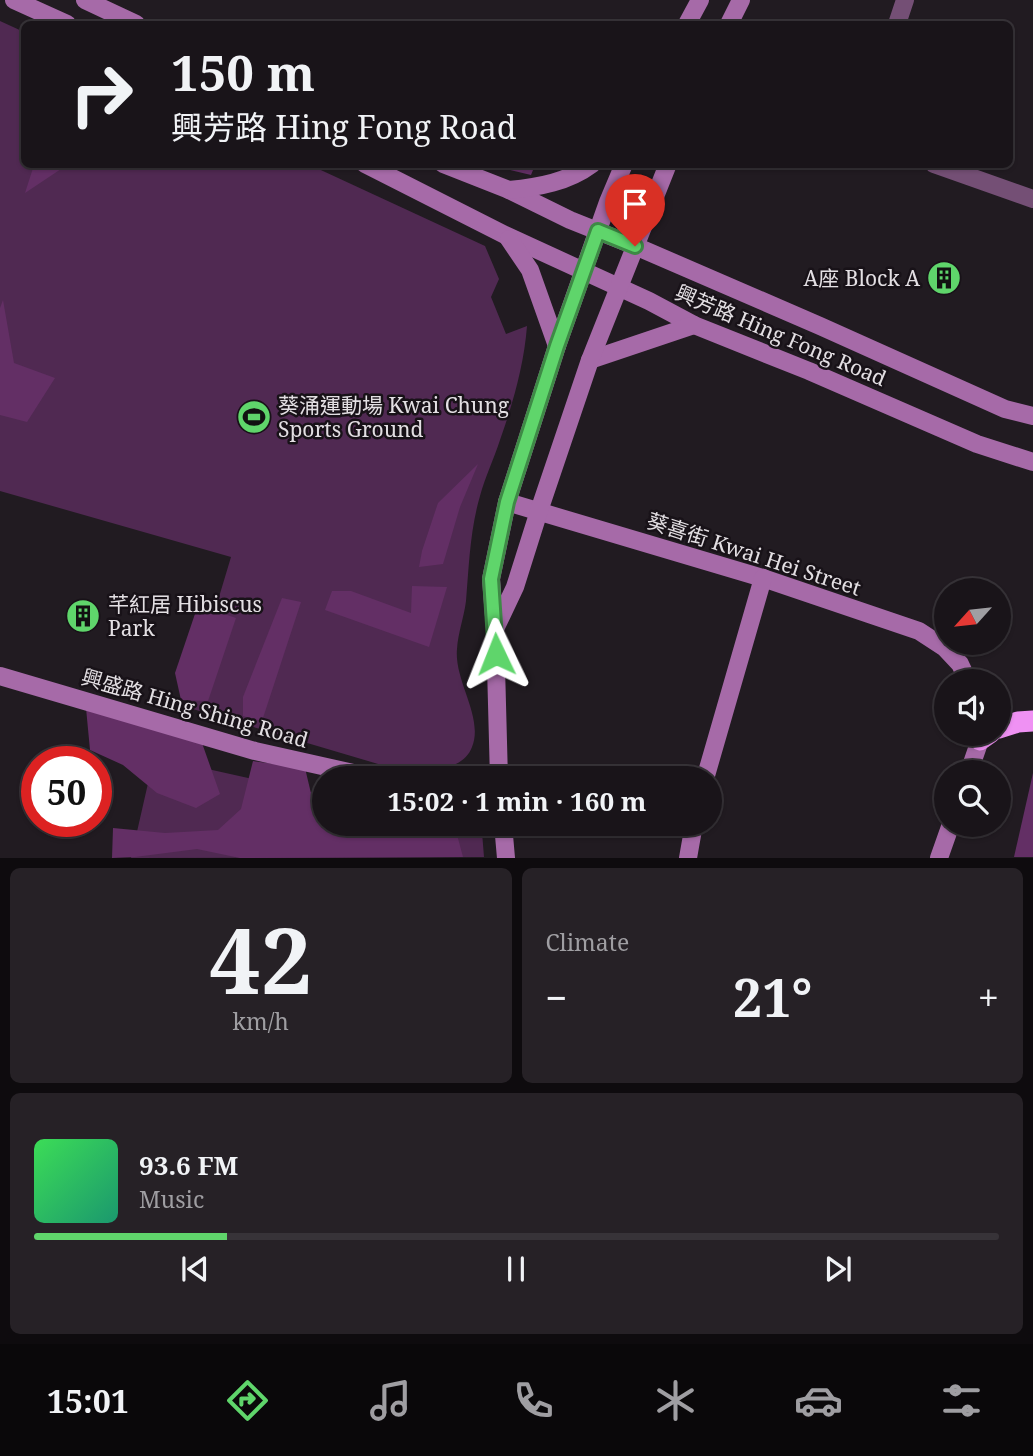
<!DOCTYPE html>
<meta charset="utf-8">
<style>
:root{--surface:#191419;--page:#262126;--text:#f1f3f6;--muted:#9f9ea2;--line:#373338;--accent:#5fd56b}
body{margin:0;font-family:"Noto Serif","Noto Sans TC",serif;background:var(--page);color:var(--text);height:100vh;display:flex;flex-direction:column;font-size:26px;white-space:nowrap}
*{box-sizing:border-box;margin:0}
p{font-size:23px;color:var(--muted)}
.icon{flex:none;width:38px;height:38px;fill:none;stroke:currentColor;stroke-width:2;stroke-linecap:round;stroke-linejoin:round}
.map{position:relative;height:858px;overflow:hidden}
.details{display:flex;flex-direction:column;gap:10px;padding:10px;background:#0e0b0e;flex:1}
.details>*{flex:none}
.guide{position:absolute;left:21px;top:21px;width:992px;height:147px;border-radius:10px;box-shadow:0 2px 5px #0004,0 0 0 2px var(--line);background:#191419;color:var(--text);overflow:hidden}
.needle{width:46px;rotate:243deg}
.controls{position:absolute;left:934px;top:578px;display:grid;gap:14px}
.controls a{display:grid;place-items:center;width:77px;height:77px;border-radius:50%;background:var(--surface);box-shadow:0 2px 5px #0004,0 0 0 2px var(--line);font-size:35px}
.speed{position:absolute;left:21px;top:746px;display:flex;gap:14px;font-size:35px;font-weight:700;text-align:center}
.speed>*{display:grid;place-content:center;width:91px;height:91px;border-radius:50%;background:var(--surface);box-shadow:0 2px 5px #0004,0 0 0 2px var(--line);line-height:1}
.speed .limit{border:10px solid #d22;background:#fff;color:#111}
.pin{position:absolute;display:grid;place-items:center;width:60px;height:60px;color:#fff;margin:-72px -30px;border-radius:50% 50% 50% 0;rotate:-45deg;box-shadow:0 0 7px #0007}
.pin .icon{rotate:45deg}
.me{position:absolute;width:77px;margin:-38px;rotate:358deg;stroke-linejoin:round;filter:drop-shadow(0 0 5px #0008)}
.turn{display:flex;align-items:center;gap:24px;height:147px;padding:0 35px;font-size:32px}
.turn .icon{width:91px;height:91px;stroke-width:2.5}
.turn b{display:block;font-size:49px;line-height:60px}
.big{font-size:52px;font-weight:700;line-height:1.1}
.details .card{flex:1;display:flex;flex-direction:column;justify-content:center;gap:10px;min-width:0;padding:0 24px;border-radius:10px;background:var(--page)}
.details .dial{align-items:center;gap:0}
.dial b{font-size:91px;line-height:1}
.song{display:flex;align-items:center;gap:21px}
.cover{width:84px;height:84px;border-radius:10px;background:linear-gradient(135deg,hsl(130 70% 55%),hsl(160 70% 35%))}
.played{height:7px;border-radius:4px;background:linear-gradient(90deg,var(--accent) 20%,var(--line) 20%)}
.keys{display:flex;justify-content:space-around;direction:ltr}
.heat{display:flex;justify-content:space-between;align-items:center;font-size:38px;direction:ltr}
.details .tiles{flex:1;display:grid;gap:10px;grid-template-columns:1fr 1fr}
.card:last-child{grid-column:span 2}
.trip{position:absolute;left:312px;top:766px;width:410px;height:70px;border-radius:35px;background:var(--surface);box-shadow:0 2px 5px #0004,0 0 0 2px var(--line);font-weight:700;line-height:70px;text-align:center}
.dock{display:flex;height:112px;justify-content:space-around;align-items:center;background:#0a080a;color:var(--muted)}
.dock .icon{width:49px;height:49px}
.dock .selected{color:var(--accent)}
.dock b{font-size:32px;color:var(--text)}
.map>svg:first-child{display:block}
.green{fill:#502952}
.forest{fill:#632f65}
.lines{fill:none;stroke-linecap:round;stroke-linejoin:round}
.street{stroke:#744f75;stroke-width:18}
.secondary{stroke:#a66aa8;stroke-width:18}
.highway{stroke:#ef91f3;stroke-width:21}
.route-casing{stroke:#3e8a46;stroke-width:18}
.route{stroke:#5fd56b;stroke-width:12}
.labels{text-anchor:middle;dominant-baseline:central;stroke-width:5;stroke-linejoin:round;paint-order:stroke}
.poi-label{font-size:21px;fill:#e3dfe3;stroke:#181218;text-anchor:start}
.street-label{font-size:21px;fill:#e3dfe3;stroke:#181218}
</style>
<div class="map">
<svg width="1033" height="858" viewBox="0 0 1033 858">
<rect width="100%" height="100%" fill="#211b21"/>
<!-- green -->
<g class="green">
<path d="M0,21L24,32V164L310,165L485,246L499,279L491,297L506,334L527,326C524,365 513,403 500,440C494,459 485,477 480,496C470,530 469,566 466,601C464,617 458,633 457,649C454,681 484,717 472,747C462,774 418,773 395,769L186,707L231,557L0,491Z"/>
<polygon points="154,757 324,795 324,824 477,824 482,832 484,857 131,858"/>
</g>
<!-- forest -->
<g class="forest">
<polygon points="34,165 34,164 67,165 25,193"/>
<polygon points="490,165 535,164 535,165 531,175"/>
<polygon points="3,300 14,363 55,378 27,422 0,415 0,308"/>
<polygon points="478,464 460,507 443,564 419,567 422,551 438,503"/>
<polygon points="412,586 447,587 429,647 325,610 332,591 351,591 411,613"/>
<polygon points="282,598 301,602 262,721 243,716 243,697"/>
<polygon points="198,605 236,618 208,701 181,700 175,673"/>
<polygon points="86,708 202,743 220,794 196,808 157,793 123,765 90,750"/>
<polygon points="253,761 305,768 314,806 324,808 324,824 418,824 456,831 463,857 240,858 197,849 135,857 112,858 113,828 165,833 218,830 241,809"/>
<polygon points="1033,773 1033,857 1014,857"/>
</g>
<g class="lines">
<!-- street -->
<g class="street">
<polyline points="897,24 905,0"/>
<polyline points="934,164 1033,199"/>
</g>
<!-- secondary -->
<g class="secondary">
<polyline points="14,0 67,24"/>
<polyline points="85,0 136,24"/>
<polyline points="687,24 700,0"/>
<polyline points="729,24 741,0"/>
<polyline points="365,164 505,235 649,301 694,325 809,371 977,444 1033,462"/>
<polyline points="443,164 509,190 570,220 635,246 820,326 1005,409 1033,416"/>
<path d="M509,190C539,187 568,182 592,164"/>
<polyline points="509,239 530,270 557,346"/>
<polyline points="590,360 694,325"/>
<polyline points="507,502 763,578 919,631 945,648 960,664 968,681"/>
<polyline points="495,629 515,587 539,511 590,360 668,164"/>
<polyline points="0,676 255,751 380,779"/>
<polyline points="969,772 980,740 980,733"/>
<polyline points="499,779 495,629 491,579 507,502 557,346 608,202 624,164"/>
<polyline points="705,779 763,578"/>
<polyline points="503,824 506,858"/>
<polyline points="688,858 694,824"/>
<polyline points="939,858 951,824"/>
</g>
<!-- highway -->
<g class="highway">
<polyline points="999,728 1018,722 1033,721"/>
<polyline points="980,740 990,733"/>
</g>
</g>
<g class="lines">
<!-- route casing -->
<g class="route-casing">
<polyline id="route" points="496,654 491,579 507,502 557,346 598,231 635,246"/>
</g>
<!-- route -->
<use href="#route" class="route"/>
</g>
<!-- icons -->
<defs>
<g id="building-disc" transform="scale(1.75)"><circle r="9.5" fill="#5fd56b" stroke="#181218"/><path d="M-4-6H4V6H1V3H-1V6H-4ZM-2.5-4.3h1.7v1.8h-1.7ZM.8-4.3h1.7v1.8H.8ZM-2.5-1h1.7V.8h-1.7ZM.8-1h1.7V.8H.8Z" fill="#111"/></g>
<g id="stadium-disc" transform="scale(1.75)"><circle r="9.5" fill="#5fd56b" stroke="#181218"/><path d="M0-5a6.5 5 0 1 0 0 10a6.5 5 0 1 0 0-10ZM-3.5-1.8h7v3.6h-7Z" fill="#111"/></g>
</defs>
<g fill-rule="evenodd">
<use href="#building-disc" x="944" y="278"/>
<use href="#stadium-disc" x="254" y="417"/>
<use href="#building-disc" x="83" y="616"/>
</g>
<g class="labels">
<!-- poi labels -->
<g class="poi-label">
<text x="920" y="278" text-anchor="end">A座 Block A</text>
<text x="278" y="405">葵涌運動場 Kwai Chung<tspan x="278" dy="24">Sports Ground</tspan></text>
<text x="108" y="604">芊紅居 Hibiscus<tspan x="108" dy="24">Park</tspan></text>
</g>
<!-- street labels -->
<g class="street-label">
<text transform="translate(781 335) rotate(23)">興芳路 Hing Fong Road</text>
<text transform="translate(754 554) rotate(18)">葵喜街 Kwai Hei Street</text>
<text transform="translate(195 708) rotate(16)">興盛路 Hing Shing Road</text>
</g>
</g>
</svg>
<div class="controls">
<a><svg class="needle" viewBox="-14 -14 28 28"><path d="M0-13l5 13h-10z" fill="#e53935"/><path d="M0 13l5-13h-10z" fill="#9f9ea2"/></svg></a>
<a><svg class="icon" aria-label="sound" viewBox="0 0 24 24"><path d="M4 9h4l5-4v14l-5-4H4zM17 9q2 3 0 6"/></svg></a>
<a><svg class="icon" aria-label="search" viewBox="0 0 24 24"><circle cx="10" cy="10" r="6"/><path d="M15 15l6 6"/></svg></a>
</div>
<div class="speed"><div class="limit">50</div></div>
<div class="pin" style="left:635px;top:246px;background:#d93025"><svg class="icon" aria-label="arrive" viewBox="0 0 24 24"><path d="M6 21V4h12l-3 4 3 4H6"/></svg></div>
<svg class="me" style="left:496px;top:654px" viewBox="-20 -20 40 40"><path d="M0-17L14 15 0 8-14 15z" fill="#5fd56b" stroke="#fff" stroke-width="4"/></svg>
<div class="trip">15:02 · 1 min · 160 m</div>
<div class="guide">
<div class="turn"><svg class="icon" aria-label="right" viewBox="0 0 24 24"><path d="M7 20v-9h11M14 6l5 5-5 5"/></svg><div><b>150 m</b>興芳路 Hing Fong Road</div></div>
</div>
</div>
<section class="details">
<div class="tiles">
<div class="card dial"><b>42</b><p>km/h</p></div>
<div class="card"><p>Climate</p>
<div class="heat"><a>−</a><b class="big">21°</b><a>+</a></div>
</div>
<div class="card">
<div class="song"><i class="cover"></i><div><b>93.6 FM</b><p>Music</p></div></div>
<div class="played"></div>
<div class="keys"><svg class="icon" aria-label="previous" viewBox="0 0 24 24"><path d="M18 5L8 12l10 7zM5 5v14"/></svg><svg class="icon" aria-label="pause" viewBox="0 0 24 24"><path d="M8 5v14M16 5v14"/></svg><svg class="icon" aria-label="next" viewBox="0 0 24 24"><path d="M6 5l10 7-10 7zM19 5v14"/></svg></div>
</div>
</div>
</section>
<nav class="dock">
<b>15:01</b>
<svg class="icon selected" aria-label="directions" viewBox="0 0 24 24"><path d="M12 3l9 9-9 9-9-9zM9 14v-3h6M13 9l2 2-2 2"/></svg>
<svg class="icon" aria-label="music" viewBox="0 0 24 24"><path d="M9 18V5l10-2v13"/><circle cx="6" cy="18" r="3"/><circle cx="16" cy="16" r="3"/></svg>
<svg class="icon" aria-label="phone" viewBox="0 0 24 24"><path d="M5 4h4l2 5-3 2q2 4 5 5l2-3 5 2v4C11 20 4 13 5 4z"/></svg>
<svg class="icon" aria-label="climate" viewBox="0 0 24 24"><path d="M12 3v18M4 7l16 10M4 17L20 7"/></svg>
<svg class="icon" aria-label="car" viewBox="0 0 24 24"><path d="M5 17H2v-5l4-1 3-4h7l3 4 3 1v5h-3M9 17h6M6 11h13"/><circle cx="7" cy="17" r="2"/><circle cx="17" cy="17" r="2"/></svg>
<svg class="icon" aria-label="filters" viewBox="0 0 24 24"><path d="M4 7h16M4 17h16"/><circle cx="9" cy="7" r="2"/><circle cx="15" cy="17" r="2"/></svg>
</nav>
